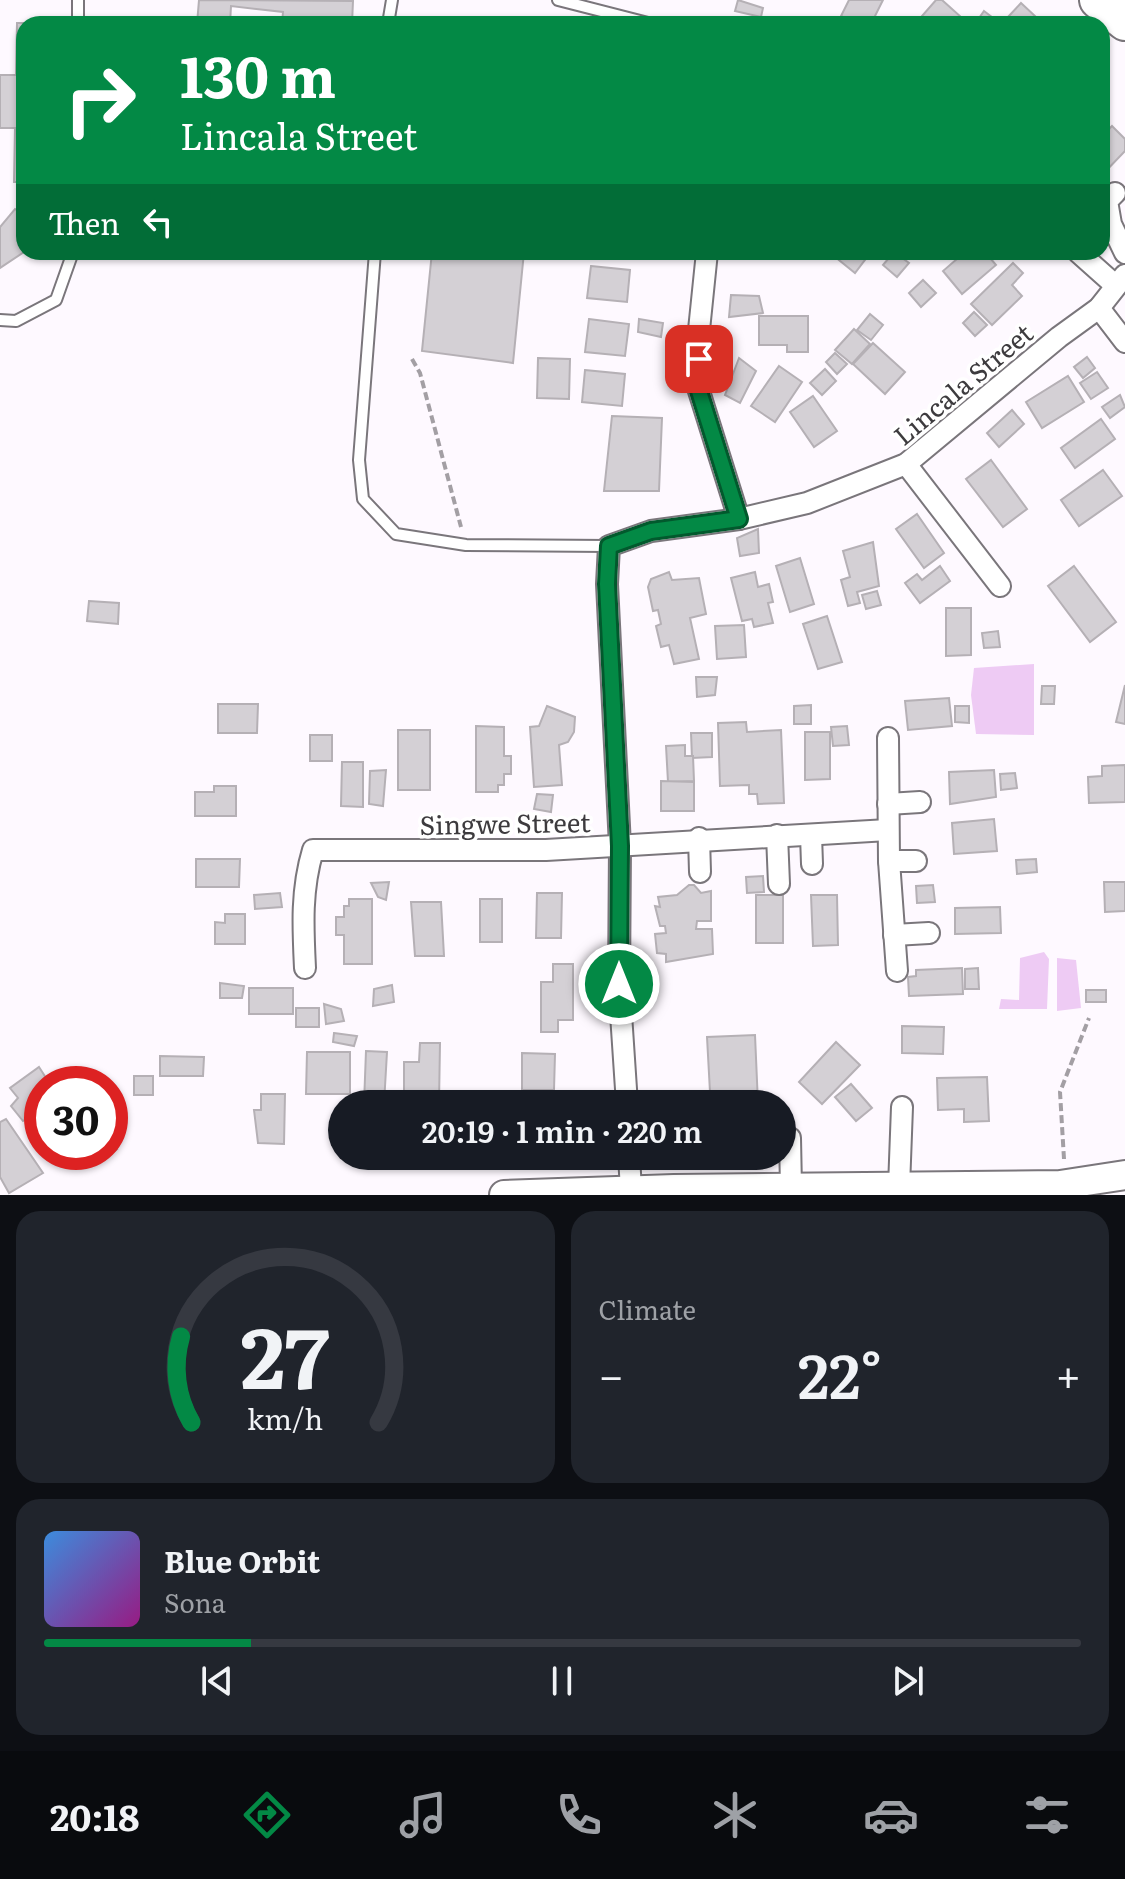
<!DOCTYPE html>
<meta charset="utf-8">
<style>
:root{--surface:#171b24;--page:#20242c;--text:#f1f3f6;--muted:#9ea1a6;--line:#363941;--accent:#038945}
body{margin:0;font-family:Literata,serif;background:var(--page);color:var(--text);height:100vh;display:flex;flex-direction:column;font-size:30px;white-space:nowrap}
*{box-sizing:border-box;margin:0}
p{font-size:26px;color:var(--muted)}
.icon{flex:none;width:44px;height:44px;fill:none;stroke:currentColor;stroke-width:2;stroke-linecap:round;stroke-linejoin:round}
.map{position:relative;height:1195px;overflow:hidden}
.sheet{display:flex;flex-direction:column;gap:16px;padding:16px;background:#0d0f14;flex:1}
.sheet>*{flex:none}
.top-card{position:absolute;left:16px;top:16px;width:1094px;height:244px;border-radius:24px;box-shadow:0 2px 6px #0004;background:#038945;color:#fff;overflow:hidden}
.speed{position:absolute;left:24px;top:1066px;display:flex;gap:16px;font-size:40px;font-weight:700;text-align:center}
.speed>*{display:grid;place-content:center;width:104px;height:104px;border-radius:50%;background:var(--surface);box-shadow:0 2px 6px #0004;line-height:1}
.speed .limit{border:12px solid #d22;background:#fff;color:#111}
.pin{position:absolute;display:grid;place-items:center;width:68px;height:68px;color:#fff;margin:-34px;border-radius:16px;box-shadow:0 4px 12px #0006}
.me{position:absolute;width:88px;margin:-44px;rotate:0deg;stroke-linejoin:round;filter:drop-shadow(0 0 6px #0008)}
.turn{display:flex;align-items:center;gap:28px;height:168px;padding:0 32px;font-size:36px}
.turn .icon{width:104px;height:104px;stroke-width:2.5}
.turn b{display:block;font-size:56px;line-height:68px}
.then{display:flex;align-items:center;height:76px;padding:0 32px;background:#0003;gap:16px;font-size:30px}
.big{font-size:60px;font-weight:600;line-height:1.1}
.sheet .card{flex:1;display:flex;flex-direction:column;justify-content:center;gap:12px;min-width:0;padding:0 28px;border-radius:24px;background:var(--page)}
.sheet .dial{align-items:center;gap:0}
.dial svg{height:208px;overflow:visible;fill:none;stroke:var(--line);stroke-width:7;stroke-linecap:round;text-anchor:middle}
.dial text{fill:var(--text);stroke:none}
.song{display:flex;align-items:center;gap:24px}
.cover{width:96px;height:96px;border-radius:12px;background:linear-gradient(135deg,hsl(210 70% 55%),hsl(310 70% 35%))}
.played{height:8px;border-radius:4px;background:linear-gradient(90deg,var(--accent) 20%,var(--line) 20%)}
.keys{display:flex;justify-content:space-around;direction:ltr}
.heat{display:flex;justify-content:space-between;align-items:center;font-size:44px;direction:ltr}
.sheet .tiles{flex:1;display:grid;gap:16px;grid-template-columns:1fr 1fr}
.card:last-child{grid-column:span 2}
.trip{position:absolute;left:328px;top:1090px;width:468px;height:80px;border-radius:40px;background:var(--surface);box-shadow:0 2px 6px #0004;font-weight:600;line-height:80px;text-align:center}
.tab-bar{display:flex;height:128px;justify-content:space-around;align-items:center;background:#090b0e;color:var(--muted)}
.tab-bar .icon{width:56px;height:56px}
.tab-bar .current{color:var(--accent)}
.tab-bar b{font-size:36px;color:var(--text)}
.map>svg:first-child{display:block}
.green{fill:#eecbf4}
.building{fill:#d4d0d5;stroke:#b5b0b5;stroke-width:2}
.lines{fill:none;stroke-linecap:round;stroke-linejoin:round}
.lane-casing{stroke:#7a767b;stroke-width:14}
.street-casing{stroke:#7a767b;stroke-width:24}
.secondary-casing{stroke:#7a767b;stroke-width:32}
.highway-casing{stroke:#7a767b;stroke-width:40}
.path{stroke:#a39fa4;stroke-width:4;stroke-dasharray:8 4;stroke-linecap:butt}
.lane{stroke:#fff;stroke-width:10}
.street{stroke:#fff;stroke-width:20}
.secondary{stroke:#fff;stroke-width:28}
.highway{stroke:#fff;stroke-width:36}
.route-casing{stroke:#02592d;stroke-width:20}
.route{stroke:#038945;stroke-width:14}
.labels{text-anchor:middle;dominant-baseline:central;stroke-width:7;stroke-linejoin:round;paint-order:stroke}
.street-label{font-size:26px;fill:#3d3b3e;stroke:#fff}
</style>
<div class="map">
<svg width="1125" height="1195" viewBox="0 0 1125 1195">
<rect width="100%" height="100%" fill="#fef9ff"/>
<!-- green -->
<g class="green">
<polygon points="1034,664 1034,735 976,734 971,695 974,668"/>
<polygon points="1044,952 1049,959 1047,1009 999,1009 1001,999 1019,1000 1020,958"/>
<polygon points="1057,958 1076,960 1081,1008 1057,1011"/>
</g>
<!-- building -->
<g class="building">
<polygon points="199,0 353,1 352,24 282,24 283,12 231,6 230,24 197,24"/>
<polygon points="738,0 763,8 761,17 735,11"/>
<polygon points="849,0 883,0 871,24 856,24 841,16"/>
<polygon points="936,0 942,0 961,17 955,24 915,24"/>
<polygon points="1021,3 1035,16 1028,24 1016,24 1008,17"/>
<polygon points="984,11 1001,24 975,24"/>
<polygon points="17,23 60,23 24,24 24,182 14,182 15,128 0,128 0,75 16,75"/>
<polygon points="1112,126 1125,139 1125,151 1102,175 1102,136"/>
<polygon points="15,209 24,215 24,252 0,268 0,227"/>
<polygon points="432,252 524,252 513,363 422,351"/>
<polygon points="829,252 871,252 855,273"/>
<polygon points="894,252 909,263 897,277 883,265"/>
<polygon points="965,252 985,252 996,265 962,294 943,271"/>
<polygon points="1013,263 1023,273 1012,285 1022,296 992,325 971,304"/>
<polygon points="591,266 630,270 627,302 587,298"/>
<polygon points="923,280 936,293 921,307 909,293"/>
<polygon points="731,295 759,296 763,313 729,317"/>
<polygon points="974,312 987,325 975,336 963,323"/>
<polygon points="870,314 883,325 871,340 857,330"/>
<polygon points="759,316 808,316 808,352 787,352 787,345 759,345"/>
<polygon points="589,319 629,324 625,356 585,352"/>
<polygon points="639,319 663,323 661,337 638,332"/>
<polygon points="854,329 870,344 852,364 835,350"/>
<polygon points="873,343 905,372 885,394 853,364"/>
<polygon points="835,353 847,364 837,374 826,362"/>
<polygon points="1087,357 1095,368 1083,378 1074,367"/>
<polygon points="538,358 570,359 569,399 537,398"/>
<polygon points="739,358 756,371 740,403 725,395"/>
<polygon points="779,366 802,382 775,422 751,406"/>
<polygon points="825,369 836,381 822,395 810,383"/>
<polygon points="585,370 625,374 622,406 582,402"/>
<polygon points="1097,372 1108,388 1091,399 1080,383"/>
<polygon points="1068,376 1084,402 1042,428 1026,402"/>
<polygon points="1120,395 1125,407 1110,418 1102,407"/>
<polygon points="813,396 837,431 814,447 790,412"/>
<polygon points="1012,410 1024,424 999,447 987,433"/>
<polygon points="612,416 662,418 659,491 604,491"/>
<polygon points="1101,419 1115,439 1075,468 1061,448"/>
<polygon points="991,460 1027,509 1003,527 966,479"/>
<polygon points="1103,470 1122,496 1079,526 1061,500"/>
<polygon points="917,514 944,553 924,568 896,529"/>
<polygon points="758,529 759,553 740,556 737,538"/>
<polygon points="873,542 879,586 857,592 860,603 848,606 841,580 850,577 843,551"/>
<polygon points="800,558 814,604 790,612 776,566"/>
<polygon points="940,566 950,581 920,603 905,583 917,574 922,580"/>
<polygon points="1074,566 1116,622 1090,642 1048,586"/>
<polygon points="669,572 672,580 699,578 706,614 690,618 699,659 674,664 669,645 661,647 656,626 661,624 658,610 653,611 648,587 651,579"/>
<polygon points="755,572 758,587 769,584 773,602 768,603 773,623 754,627 752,619 742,621 731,578"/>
<polygon points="877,591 881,605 866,609 862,595"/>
<polygon points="89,601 119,603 118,624 87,621"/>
<polygon points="946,608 971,608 971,655 946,656"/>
<polygon points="827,616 842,662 818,669 803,624"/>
<polygon points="744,625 746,657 717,659 715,626"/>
<polygon points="998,631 1000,647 984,648 982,633"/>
<polygon points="696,677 717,677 715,695 697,697"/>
<polygon points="1125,685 1125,724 1116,722"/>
<polygon points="1042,686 1055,686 1054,704 1041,704"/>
<polygon points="949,698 952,726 908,730 905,701"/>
<polygon points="218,704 258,704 257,733 218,733"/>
<polygon points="811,705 811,724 794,724 794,706"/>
<polygon points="547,706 575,717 574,732 568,742 559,745 562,785 534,787 530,727 539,726"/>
<polygon points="955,706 969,706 969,723 955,722"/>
<polygon points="746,722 747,732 781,730 784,803 758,804 757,794 749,794 749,785 720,786 718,723"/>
<polygon points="476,726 504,727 504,756 511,756 511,774 504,774 504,785 498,785 498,792 476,792"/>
<polygon points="847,726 849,745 833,746 831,727"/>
<rect x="398" y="730" width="32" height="60"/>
<polygon points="805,732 830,732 830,779 805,780"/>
<polygon points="691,733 712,733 712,757 692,758"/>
<rect x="310" y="735" width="22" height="26"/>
<polygon points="685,745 685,756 693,756 694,781 668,782 666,746"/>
<polygon points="342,762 363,762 363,807 341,806"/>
<polygon points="1125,765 1125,802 1089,803 1088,777 1102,776 1102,766"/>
<polygon points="386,770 383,806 369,804 370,771"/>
<polygon points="994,770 996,797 950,804 949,772"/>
<polygon points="1015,773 1017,788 1001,790 1000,774"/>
<polygon points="661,781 694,782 694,811 661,811"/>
<polygon points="214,786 236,786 236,816 195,816 195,792 214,792"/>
<polygon points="537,794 553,795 551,812 534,809"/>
<polygon points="994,819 997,851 954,854 952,823"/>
<polygon points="196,859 240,859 239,887 196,887"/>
<polygon points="1036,859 1037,872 1017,874 1016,860"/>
<polygon points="763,876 764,892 747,893 746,877"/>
<polygon points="389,882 386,900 378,897 371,883"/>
<polygon points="1104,882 1125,882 1125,911 1105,912"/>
<polygon points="689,885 694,885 701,893 711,891 711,921 697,921 696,929 712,929 713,954 666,962 666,954 657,953 655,934 666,933 665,926 660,926 655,906 660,907 658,897 677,895"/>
<polygon points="933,885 935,902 917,903 916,886"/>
<polygon points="280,893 282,907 255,909 254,895"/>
<polygon points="537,893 562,893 561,938 536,938"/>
<rect x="756" y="895" width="27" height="48"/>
<polygon points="811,895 837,895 838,945 813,946"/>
<polygon points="349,899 372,899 372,964 344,964 344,935 336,935 336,917 344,917 344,906 349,906"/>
<rect x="480" y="899" width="22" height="43"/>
<polygon points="411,902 441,902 444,956 415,956"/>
<polygon points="1000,907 1001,933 955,934 955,908"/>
<polygon points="225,914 245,914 245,944 215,944 215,922 225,923"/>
<polygon points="553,964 573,964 573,1020 558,1020 558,1032 541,1032 541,982 553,982"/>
<polygon points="962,968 963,994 909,996 908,977 916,976 916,970"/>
<polygon points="978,968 979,989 965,989 965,969"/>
<polygon points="220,983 244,986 242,998 220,998"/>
<polygon points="392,985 394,1002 373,1006 374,989"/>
<rect x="249" y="988" width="44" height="26"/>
<rect x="1086" y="990" width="20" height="12"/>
<polygon points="324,1004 341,1009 344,1021 326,1024"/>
<rect x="296" y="1008" width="23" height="19"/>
<polygon points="902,1026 944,1027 943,1054 902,1053"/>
<polygon points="334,1033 357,1036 354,1046 333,1042"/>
<polygon points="755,1035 758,1104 686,1104 686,1094 710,1092 707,1037"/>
<polygon points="836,1042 860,1065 822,1104 799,1082"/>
<polygon points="420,1043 440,1043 439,1103 404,1104 404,1062 419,1062"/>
<polygon points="366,1051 387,1052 384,1104 364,1104"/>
<polygon points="307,1052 350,1052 350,1094 306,1094"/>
<polygon points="522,1053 555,1054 554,1090 522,1090"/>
<polygon points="160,1056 204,1057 203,1076 160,1076"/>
<polygon points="39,1067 48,1081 35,1090 42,1099 42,1108 23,1121 11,1106 18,1098 10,1088"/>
<rect x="134" y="1076" width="19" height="19"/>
<polygon points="987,1077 989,1121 964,1122 964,1109 938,1110 937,1078"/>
<polygon points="851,1084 872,1108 856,1121 835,1097"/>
<polygon points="522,1093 554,1093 553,1104 521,1104"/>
<polygon points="261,1094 285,1094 284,1144 258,1143 254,1110 261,1110"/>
<polygon points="6,1119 43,1173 9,1193 0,1177 0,1122"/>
<polygon points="110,1141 117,1149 98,1163 91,1152 110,1152"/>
</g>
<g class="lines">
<!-- lane casing -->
<g class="lane-casing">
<g id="lane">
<polyline points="558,0 652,24"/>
<polyline points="78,24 78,0"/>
<polyline points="388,24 392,0"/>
<polyline points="375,252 359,460 363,499 396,534 466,545 609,546"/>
<polyline points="0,320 16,321 56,300 73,252"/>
</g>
</g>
<!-- street casing -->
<g class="street-casing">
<g id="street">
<polyline points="1115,193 1107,201 1111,224 1125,253"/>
<polyline points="707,252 699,330 698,388 739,519"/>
<polyline points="1078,252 1115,285"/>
<polyline points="1099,308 1125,342"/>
<polyline points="906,464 1000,586"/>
<polyline points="888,738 889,861 897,971"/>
<polyline points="888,804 920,802"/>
<polyline points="777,835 779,884"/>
<polyline points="811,835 812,864"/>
<polyline points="699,838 700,872"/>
<polyline points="889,861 916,861"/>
<polyline points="894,935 929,933"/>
<path d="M305,968C303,927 301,890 313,850H546L888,830"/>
<polyline points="627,1104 619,984 620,846 607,584 609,546 651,531 739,519 807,503 906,464 1059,337 1099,308 1125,275"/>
<polyline points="790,1138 791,1188"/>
<polyline points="629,1156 631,1190"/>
<polyline points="899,1187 902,1107"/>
</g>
</g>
<!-- secondary casing -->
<g class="secondary-casing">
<polyline id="secondary" points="504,1195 674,1189 1060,1185 1125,1175"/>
</g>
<!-- highway casing -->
<g class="highway-casing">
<polyline id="highway" points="1098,0 1125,22"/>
</g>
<!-- path -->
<g class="path">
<polyline points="412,359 420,373 461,527"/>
<polyline points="1064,1159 1060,1092 1089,1018"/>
</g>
<!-- lane -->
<use href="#lane" class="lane"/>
<!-- street -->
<use href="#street" class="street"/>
<!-- secondary -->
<use href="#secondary" class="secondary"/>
<!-- highway -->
<use href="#highway" class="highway"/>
</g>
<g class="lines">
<!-- route casing -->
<g class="route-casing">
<polyline id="route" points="619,984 620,846 607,584 609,546 651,531 739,519 698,388 699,359"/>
</g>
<!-- route -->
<use href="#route" class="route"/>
</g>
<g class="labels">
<!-- street labels -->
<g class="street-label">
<text transform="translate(962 383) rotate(-40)">Lincala Street</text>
<text transform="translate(505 822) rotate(-1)">Singwe Street</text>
</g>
</g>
</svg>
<div class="speed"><div class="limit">30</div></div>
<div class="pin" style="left:699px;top:359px;background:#d93025"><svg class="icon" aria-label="arrive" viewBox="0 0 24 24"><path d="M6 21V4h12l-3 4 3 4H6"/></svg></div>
<svg class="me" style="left:619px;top:984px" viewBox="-20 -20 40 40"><circle r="17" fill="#038945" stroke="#fff" stroke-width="3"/><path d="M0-11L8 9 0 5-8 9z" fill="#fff"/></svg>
<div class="trip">20:19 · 1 min · 220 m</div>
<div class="top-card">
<div class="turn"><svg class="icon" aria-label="right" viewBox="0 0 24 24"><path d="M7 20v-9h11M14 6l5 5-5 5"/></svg><div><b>130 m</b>Lincala Street</div></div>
<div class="then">Then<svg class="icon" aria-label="left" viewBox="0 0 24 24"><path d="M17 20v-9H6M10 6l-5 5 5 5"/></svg></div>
</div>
</div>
<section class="sheet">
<div class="tiles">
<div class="card dial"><svg viewBox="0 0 100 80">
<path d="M14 69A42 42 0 1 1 86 69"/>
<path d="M14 69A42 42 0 0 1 10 36" stroke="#038945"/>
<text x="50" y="56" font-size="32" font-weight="700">27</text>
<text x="50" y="72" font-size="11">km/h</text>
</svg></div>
<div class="card"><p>Climate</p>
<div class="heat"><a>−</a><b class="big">22°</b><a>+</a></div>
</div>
<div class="card">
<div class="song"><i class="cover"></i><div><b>Blue Orbit</b><p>Sona</p></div></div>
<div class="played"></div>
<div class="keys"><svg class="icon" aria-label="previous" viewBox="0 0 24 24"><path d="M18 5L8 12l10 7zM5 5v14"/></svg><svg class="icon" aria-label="pause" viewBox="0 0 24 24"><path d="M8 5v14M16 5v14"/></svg><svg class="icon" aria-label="next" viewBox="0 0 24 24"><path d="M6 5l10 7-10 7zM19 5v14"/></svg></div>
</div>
</div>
</section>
<nav class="tab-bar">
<b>20:18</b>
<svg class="icon current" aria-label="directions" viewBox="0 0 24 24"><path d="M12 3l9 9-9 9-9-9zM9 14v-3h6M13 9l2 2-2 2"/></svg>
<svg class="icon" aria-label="music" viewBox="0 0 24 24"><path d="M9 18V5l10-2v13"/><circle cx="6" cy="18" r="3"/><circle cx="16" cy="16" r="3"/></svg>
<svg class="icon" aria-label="phone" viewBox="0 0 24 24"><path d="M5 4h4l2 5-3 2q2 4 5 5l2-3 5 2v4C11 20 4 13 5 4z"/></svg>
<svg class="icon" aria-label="climate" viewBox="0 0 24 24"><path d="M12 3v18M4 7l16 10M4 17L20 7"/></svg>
<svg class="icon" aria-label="car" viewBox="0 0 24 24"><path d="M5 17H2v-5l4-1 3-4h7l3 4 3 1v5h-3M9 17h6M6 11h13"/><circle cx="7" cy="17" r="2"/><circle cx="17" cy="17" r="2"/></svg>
<svg class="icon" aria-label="filters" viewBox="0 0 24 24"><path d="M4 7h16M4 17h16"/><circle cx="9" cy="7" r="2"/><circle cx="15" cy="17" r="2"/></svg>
</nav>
